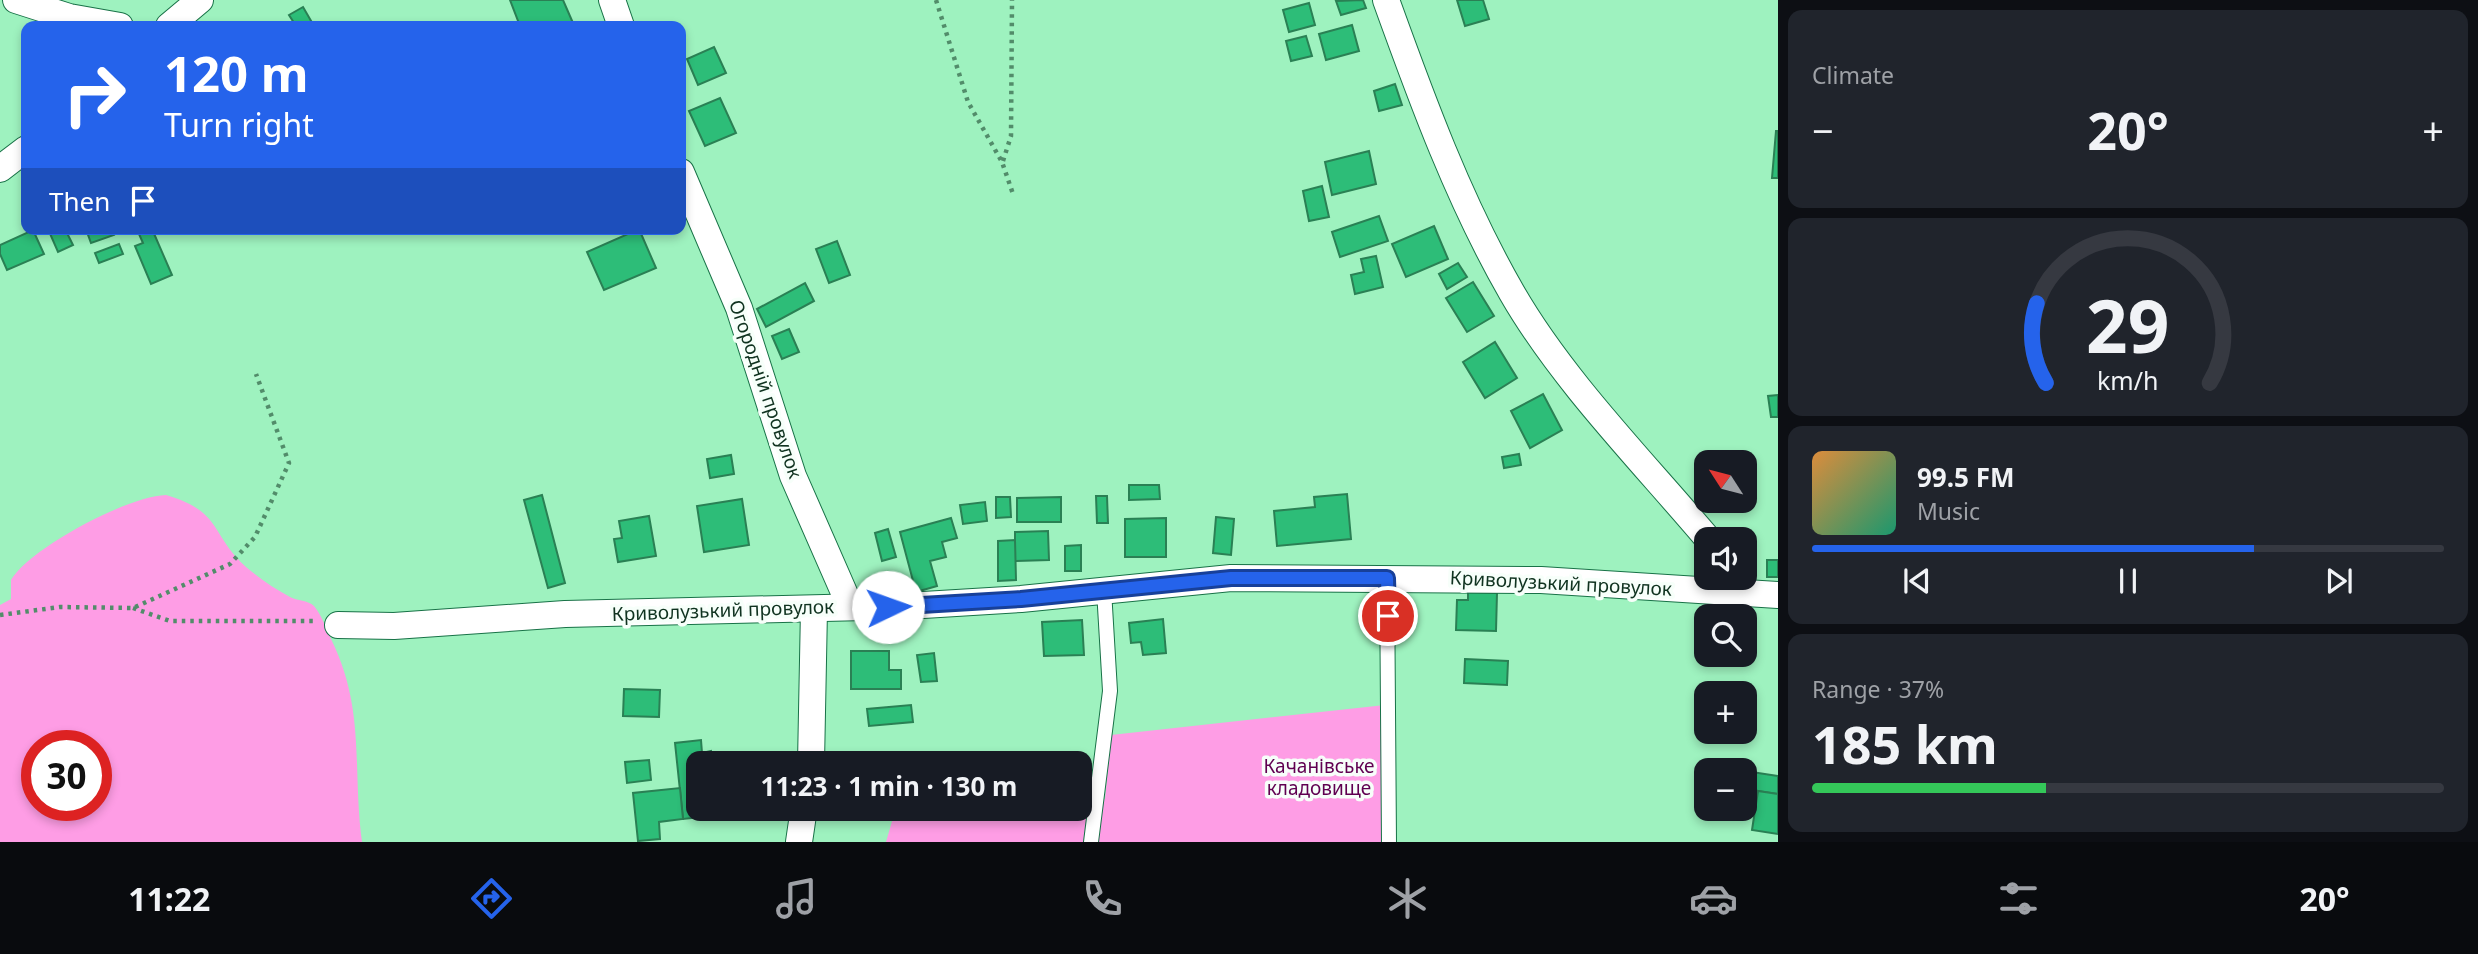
<!DOCTYPE html>
<meta charset="utf-8">
<style>
:root{--surface:#171b24;--page:#20242c;--text:#f1f3f6;--muted:#9ea1a6;--line:#363941;--accent:#2563eb}
body{margin:0;font-family:"Noto Sans",sans-serif;background:var(--page);color:var(--text);height:100vh;display:flex;flex-direction:column;font-size:26px;white-space:nowrap}
*{box-sizing:border-box;margin:0}
p{font-size:23px;color:var(--muted)}
.icon{flex:none;width:38px;height:38px;fill:none;stroke:currentColor;stroke-width:2;stroke-linecap:round;stroke-linejoin:round}
.map{position:relative;flex:1;overflow:hidden}
.details{display:flex;flex-direction:column;gap:10px;padding:10px;background:#0d0f14;width:700px}
.details>*{flex:none}
.top-card{position:absolute;left:21px;top:21px;width:665px;height:214px;border-radius:14px;box-shadow:0 4px 10px #0003;background:#2563eb;color:#fff;overflow:hidden}
.needle{width:46px;rotate:306deg}
.controls{position:absolute;left:1694px;top:450px;display:grid;gap:14px}
.controls a{display:grid;place-items:center;width:63px;height:63px;border-radius:14px;background:var(--surface);box-shadow:0 4px 10px #0003;font-size:35px}
.speed{position:absolute;left:21px;top:730px;display:flex;gap:14px;font-size:35px;font-weight:700;text-align:center}
.speed>*{display:grid;place-content:center;width:91px;height:91px;border-radius:50%;background:var(--surface);box-shadow:0 4px 10px #0003;line-height:1}
.speed .limit{border:10px solid #d22;background:#fff;color:#111}
.pin{position:absolute;display:grid;place-items:center;width:60px;height:60px;color:#fff;margin:-30px;border:4px solid #fff;border-radius:50%;box-shadow:0 2px 7px #0007}
.me{position:absolute;width:77px;margin:-38px;rotate:87deg;stroke-linejoin:round;filter:drop-shadow(0 0 5px #0008)}
.turn{display:flex;align-items:center;gap:24px;height:147px;padding:0 28px;font-size:32px}
.turn .icon{width:91px;height:91px;stroke-width:2.5}
.turn b{display:block;font-size:49px;line-height:60px}
.then{display:flex;align-items:center;height:66px;padding:0 28px;background:#0003;gap:14px;font-size:26px}
.big{font-size:52px;font-weight:700;line-height:1.1}
.details .tile{flex:1;display:flex;flex-direction:column;justify-content:center;gap:10px;min-width:0;padding:0 24px;border-radius:14px;background:var(--page)}
.details .dial{align-items:center;gap:0}
.dial svg{height:182px;overflow:visible;fill:none;stroke:var(--line);stroke-width:7;stroke-linecap:round;text-anchor:middle}
.dial text{fill:var(--text);stroke:none}
.song{display:flex;align-items:center;gap:21px}
.cover{width:84px;height:84px;border-radius:10px;background:linear-gradient(135deg,hsl(30 70% 55%),hsl(160 70% 35%))}
.played{height:7px;border-radius:4px;background:linear-gradient(90deg,var(--accent) 70%,var(--line) 70%)}
.keys{display:flex;justify-content:space-around;direction:ltr}
.heat{display:flex;justify-content:space-between;align-items:center;font-size:38px;direction:ltr}
.charge{height:10px;border-radius:5px;background:linear-gradient(90deg,#34c759 37%,var(--line) 0)}
.trip{position:absolute;left:686px;top:751px;width:406px;height:70px;border-radius:14px;background:var(--surface);box-shadow:0 4px 10px #0003;font-weight:700;line-height:70px;text-align:center}
.tabs{display:flex;height:112px;justify-content:space-around;align-items:center;background:#090b0e;color:var(--muted)}
.tabs .icon{width:49px;height:49px}
.tabs .current{color:var(--accent)}
.tabs b{font-size:32px;color:var(--text)}
main{display:flex;flex:1;min-height:0}
.map>svg:first-child{display:block}
.green{fill:#fe9de5;fill-rule:evenodd}
.building{fill:#2dbd78;stroke:#2a8054;stroke-width:2}
.lines{fill:none;stroke-linecap:round;stroke-linejoin:round}
.lane-casing{stroke:#187247;stroke-width:16}
.street-casing{stroke:#187247;stroke-width:28}
.path{stroke:#528c6a;stroke-width:4.5;stroke-dasharray:3.5 5;stroke-linecap:butt}
.lane{stroke:#fff;stroke-width:14}
.street{stroke:#fff;stroke-width:26}
.route-casing{stroke:#184099;stroke-width:18}
.route{stroke:#2563eb;stroke-width:12}
.labels{text-anchor:middle;dominant-baseline:central;stroke-width:7;stroke-linejoin:round;paint-order:stroke}
.street-label{font-size:19px;fill:#103320;stroke:#f7fffa}
.park-label{font-size:19px;fill:#600051;stroke:#f7fffa}
</style>
<main>
<div class="map">
<svg width="1778" height="842" viewBox="0 0 1778 842">
<rect width="100%" height="100%" fill="#9ef2bf"/>
<!-- green -->
<g class="green">
<path d="M166,495C223,512 209,533 246,567C259,578 275,589 290,597C297,601 308,600 314,606C322,616 326,628 331,639C366,710 352,768 362,842H0V605L11,599V580C30,548 128,496 166,495ZM37,746H96V805H37Z"/>
<polygon points="1385,705 1382,842 886,842 895,811 1080,808 1080,801 1105,799 1111,735"/>
</g>
<!-- building -->
<g class="building">
<polygon points="510,0 563,0 573,23 565,26 520,26"/>
<polygon points="1363,0 1366,8 1341,15 1336,1"/>
<polygon points="1457,0 1483,0 1489,19 1465,26"/>
<polygon points="1309,3 1315,25 1289,32 1283,10"/>
<polygon points="303,7 314,26 296,26 289,15"/>
<polygon points="1352,25 1359,51 1326,60 1319,34"/>
<polygon points="1306,36 1312,56 1291,61 1286,41"/>
<polygon points="714,47 726,73 698,85 687,59"/>
<polygon points="1395,84 1402,105 1379,111 1374,91"/>
<polygon points="720,98 736,133 705,146 689,111"/>
<polygon points="1776,131 1778,131 1778,178 1772,178"/>
<polygon points="1369,151 1376,184 1332,195 1325,162"/>
<polygon points="1322,186 1329,217 1309,221 1303,191"/>
<polygon points="1379,216 1388,241 1340,257 1332,232"/>
<polygon points="1434,226 1448,259 1406,277 1392,244"/>
<polygon points="48,229 65,229 73,245 58,252"/>
<polygon points="95,229 112,229 114,235 91,243 87,232"/>
<polygon points="152,229 172,275 151,284 135,246 143,243 139,234"/>
<polygon points="639,229 656,268 604,290 587,252"/>
<polygon points="33,230 44,254 7,270 0,254 0,245"/>
<polygon points="837,241 850,275 829,283 816,249"/>
<polygon points="119,244 123,254 99,263 95,253"/>
<polygon points="1376,256 1383,287 1355,294 1351,275 1364,272 1361,259"/>
<polygon points="1458,263 1467,277 1447,289 1439,274"/>
<polygon points="1473,282 1494,316 1467,332 1446,298"/>
<polygon points="805,283 814,301 766,327 757,309"/>
<polygon points="789,329 799,352 782,359 772,336"/>
<polygon points="1495,342 1517,378 1485,398 1463,362"/>
<polygon points="1543,394 1562,430 1530,448 1511,411"/>
<polygon points="1778,395 1778,417 1771,417 1768,396"/>
<polygon points="1519,454 1521,465 1504,468 1502,457"/>
<polygon points="731,455 734,474 710,478 707,459"/>
<polygon points="1129,485 1159,485 1160,499 1129,500"/>
<polygon points="1347,494 1351,539 1277,546 1274,511 1315,507 1314,497"/>
<polygon points="542,495 565,583 548,588 524,500"/>
<polygon points="1096,496 1107,496 1108,523 1097,523"/>
<polygon points="996,497 1010,497 1011,517 996,518"/>
<polygon points="1061,497 1061,522 1017,522 1017,498"/>
<polygon points="742,499 749,545 704,552 697,506"/>
<polygon points="985,502 987,521 963,524 960,505"/>
<polygon points="649,516 656,556 618,562 614,539 622,538 619,521"/>
<polygon points="1216,517 1234,519 1231,555 1213,553"/>
<polygon points="951,518 957,538 942,542 946,557 930,561 937,586 916,592 900,532"/>
<polygon points="1166,518 1166,557 1125,557 1125,519"/>
<polygon points="888,529 896,557 882,561 875,533"/>
<polygon points="1048,531 1049,560 1015,561 1015,532"/>
<polygon points="1015,540 1016,580 998,581 998,541"/>
<polygon points="1081,545 1081,571 1065,571 1065,546"/>
<rect x="1767" y="560" width="11" height="17"/>
<polygon points="1468,592 1497,593 1496,631 1456,630 1457,600 1468,600"/>
<polygon points="1163,619 1166,653 1143,655 1141,642 1131,643 1129,623"/>
<polygon points="1082,620 1084,655 1044,656 1042,622"/>
<polygon points="851,651 889,651 889,670 901,670 901,689 851,689"/>
<polygon points="934,653 937,681 921,682 917,655"/>
<polygon points="1465,659 1508,661 1507,685 1464,683"/>
<polygon points="624,689 660,690 659,717 623,716"/>
<polygon points="911,705 913,722 869,726 867,709"/>
<polygon points="701,740 702,753 711,751 713,763 698,763 698,808 728,808 729,814 683,819 675,743"/>
<polygon points="649,760 651,780 627,783 625,762"/>
<polygon points="1745,771 1778,776 1778,794 1745,789"/>
<polygon points="680,788 683,819 659,822 660,839 638,841 633,793"/>
<polygon points="1758,791 1778,794 1778,834 1752,830"/>
<polygon points="750,808 781,808 781,811"/>
</g>
<g class="lines">
<!-- lane casing -->
<g class="lane-casing">
<g id="lane">
<polyline points="1387,578 1389,842"/>
<polyline points="1091,842 1110,691 1104,590"/>
</g>
</g>
<!-- street casing -->
<g class="street-casing">
<g id="street">
<polyline points="16,0 69,17 120,26"/>
<polyline points="612,0 621,26"/>
<path d="M1386,0C1422,100 1459,201 1512,293C1562,380 1643,462 1708,539"/>
<polyline points="169,26 200,0"/>
<polyline points="0,169 26,149"/>
<polyline points="681,172 739,308 793,476 850,606"/>
<polyline points="338,625 394,626 565,614 907,606 1021,599 1231,578 1541,580 1778,595"/>
<polyline points="811,763 814,609"/>
<polyline points="799,842 804,808"/>
</g>
</g>
<!-- path -->
<g class="path">
<polyline points="936,0 968,102 1002,162 1013,194"/>
<polyline points="1003,161 1011,136 1012,0"/>
<polyline points="133,608 170,621 313,621"/>
<polyline points="0,615 60,607 133,608 230,564 255,537 289,463 256,374"/>
</g>
<!-- lane -->
<use href="#lane" class="lane"/>
<!-- street -->
<use href="#street" class="street"/>
</g>
<g class="lines">
<!-- route casing -->
<g class="route-casing">
<polyline id="route" points="888,607 1021,599 1231,578 1387,578 1388,616"/>
</g>
<!-- route -->
<use href="#route" class="route"/>
</g>
<g class="labels">
<!-- street labels -->
<g class="street-label">
<text transform="translate(766 389) rotate(71)">Огородній провулок</text>
<text transform="translate(1561 583) rotate(3)">Криволузький провулок</text>
<text transform="translate(723 610) rotate(-2)">Криволузький провулок</text>
</g>
<!-- park labels -->
<g class="park-label">
<text x="1319" y="766">Качанівське<tspan x="1319" dy="22">кладовище</tspan></text>
</g>
</g>
</svg>
<div class="controls">
<a><svg class="needle" viewBox="-14 -14 28 28"><path d="M0-13l5 13h-10z" fill="#e53935"/><path d="M0 13l5-13h-10z" fill="#9ea1a6"/></svg></a>
<a><svg class="icon" aria-label="sound" viewBox="0 0 24 24"><path d="M4 9h4l5-4v14l-5-4H4zM17 9q2 3 0 6"/></svg></a>
<a><svg class="icon" aria-label="search" viewBox="0 0 24 24"><circle cx="10" cy="10" r="6"/><path d="M15 15l6 6"/></svg></a>
<a>+</a>
<a>−</a>
</div>
<div class="speed"><div class="limit">30</div></div>
<div class="pin" style="left:1388px;top:616px;background:#d93025"><svg class="icon" aria-label="arrive" viewBox="0 0 24 24"><path d="M6 21V4h12l-3 4 3 4H6"/></svg></div>
<svg class="me" style="left:888px;top:607px" viewBox="-20 -20 40 40"><circle r="19" fill="#fff"/><path d="M0-13L10 11 0 6-10 11z" fill="#2563eb"/></svg>
<div class="trip">11:23 · 1 min · 130 m</div>
<div class="top-card">
<div class="turn"><svg class="icon" aria-label="right" viewBox="0 0 24 24"><path d="M7 20v-9h11M14 6l5 5-5 5"/></svg><div><b>120 m</b>Turn right</div></div>
<div class="then">Then<svg class="icon" aria-label="arrive" viewBox="0 0 24 24"><path d="M6 21V4h12l-3 4 3 4H6"/></svg></div>
</div>
</div>
<section class="details">
<div class="tile"><p>Climate</p>
<div class="heat"><a>−</a><b class="big">20°</b><a>+</a></div>
</div>
<div class="tile dial"><svg viewBox="0 0 100 80">
<path d="M14 69A42 42 0 1 1 86 69"/>
<path d="M14 69A42 42 0 0 1 10 34" stroke="#2563eb"/>
<text x="50" y="56" font-size="32" font-weight="700">29</text>
<text x="50" y="72" font-size="11">km/h</text>
</svg></div>
<div class="tile">
<div class="song"><i class="cover"></i><div><b>99.5 FM</b><p>Music</p></div></div>
<div class="played"></div>
<div class="keys"><svg class="icon" aria-label="previous" viewBox="0 0 24 24"><path d="M18 5L8 12l10 7zM5 5v14"/></svg><svg class="icon" aria-label="pause" viewBox="0 0 24 24"><path d="M8 5v14M16 5v14"/></svg><svg class="icon" aria-label="next" viewBox="0 0 24 24"><path d="M6 5l10 7-10 7zM19 5v14"/></svg></div>
</div>
<div class="tile"><p>Range · 37%</p><b class="big">185 km</b><div class="charge"></div></div>
</section>
</main>
<nav class="tabs">
<b>11:22</b>
<svg class="icon current" aria-label="directions" viewBox="0 0 24 24"><path d="M12 3l9 9-9 9-9-9zM9 14v-3h6M13 9l2 2-2 2"/></svg>
<svg class="icon" aria-label="music" viewBox="0 0 24 24"><path d="M9 18V5l10-2v13"/><circle cx="6" cy="18" r="3"/><circle cx="16" cy="16" r="3"/></svg>
<svg class="icon" aria-label="phone" viewBox="0 0 24 24"><path d="M5 4h4l2 5-3 2q2 4 5 5l2-3 5 2v4C11 20 4 13 5 4z"/></svg>
<svg class="icon" aria-label="climate" viewBox="0 0 24 24"><path d="M12 3v18M4 7l16 10M4 17L20 7"/></svg>
<svg class="icon" aria-label="car" viewBox="0 0 24 24"><path d="M5 17H2v-5l4-1 3-4h7l3 4 3 1v5h-3M9 17h6M6 11h13"/><circle cx="7" cy="17" r="2"/><circle cx="17" cy="17" r="2"/></svg>
<svg class="icon" aria-label="filters" viewBox="0 0 24 24"><path d="M4 7h16M4 17h16"/><circle cx="9" cy="7" r="2"/><circle cx="15" cy="17" r="2"/></svg>
<b>20°</b>
</nav>
